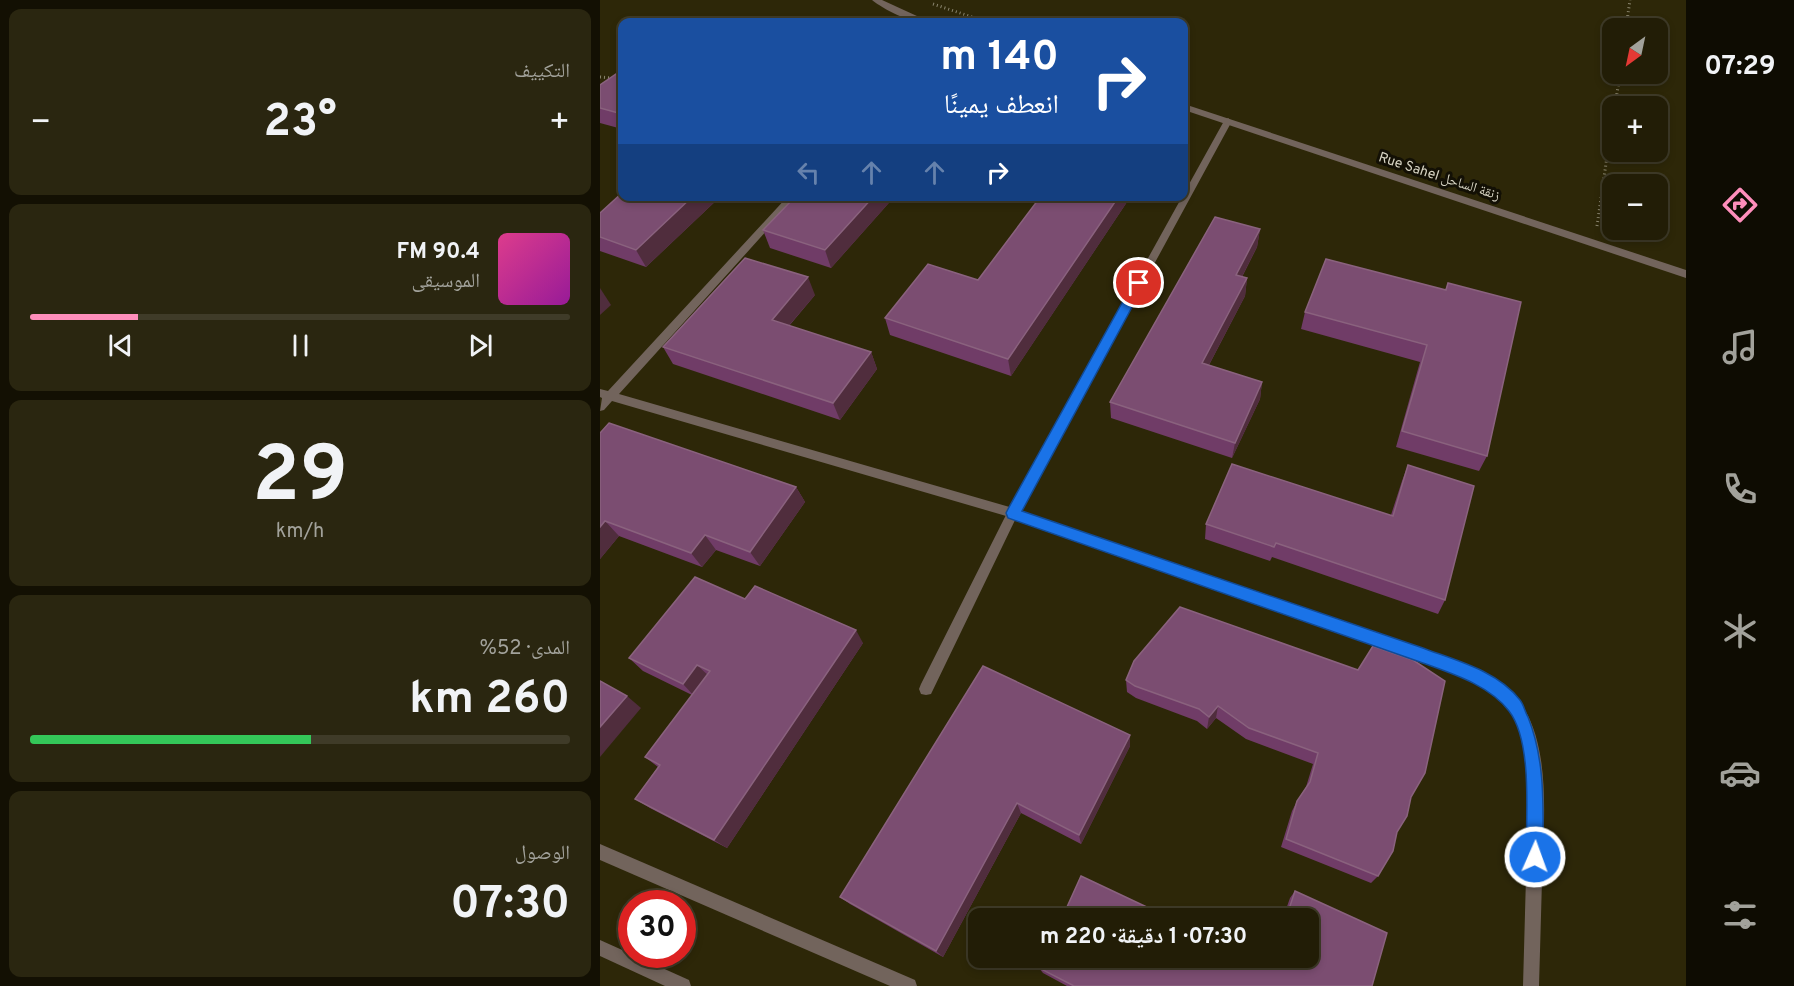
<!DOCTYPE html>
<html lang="ar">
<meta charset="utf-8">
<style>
:root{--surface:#221d06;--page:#2a2610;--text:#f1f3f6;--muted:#a2a29b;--line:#3f3b28;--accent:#fe8ebb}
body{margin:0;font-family:Overpass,"Noto Naskh Arabic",sans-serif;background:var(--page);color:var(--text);direction:rtl;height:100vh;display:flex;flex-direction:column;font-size:22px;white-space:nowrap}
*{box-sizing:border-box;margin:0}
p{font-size:20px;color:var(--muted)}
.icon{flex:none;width:33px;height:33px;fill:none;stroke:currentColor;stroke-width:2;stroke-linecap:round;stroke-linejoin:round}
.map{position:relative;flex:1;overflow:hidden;direction:ltr}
.details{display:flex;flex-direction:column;gap:9px;padding:9px;background:#131003;width:600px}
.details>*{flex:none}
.guide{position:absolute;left:18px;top:18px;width:570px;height:183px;border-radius:12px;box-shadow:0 3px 9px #0003,0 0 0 2px var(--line);direction:rtl;background:#1a4fa0;color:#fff;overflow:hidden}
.needle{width:39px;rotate:213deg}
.tools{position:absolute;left:1002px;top:18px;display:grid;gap:12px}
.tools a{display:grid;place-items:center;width:66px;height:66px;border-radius:12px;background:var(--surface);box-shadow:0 3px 9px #0003,0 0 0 2px var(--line);font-size:30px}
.speed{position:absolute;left:18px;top:890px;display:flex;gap:12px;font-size:30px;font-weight:700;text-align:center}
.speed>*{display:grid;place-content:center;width:78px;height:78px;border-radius:50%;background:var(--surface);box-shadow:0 3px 9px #0003,0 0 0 2px var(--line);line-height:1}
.speed .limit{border:9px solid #d22;background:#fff;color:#111}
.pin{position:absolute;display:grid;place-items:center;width:51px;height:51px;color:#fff;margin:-26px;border:3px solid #fff;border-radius:50%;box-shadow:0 2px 6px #0007}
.me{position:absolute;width:66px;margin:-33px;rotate:2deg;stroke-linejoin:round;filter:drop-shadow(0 0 4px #0008)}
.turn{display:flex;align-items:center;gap:21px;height:126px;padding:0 30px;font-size:27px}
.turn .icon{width:78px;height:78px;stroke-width:2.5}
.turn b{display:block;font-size:42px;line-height:51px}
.lanes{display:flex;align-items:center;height:57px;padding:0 30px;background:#0003;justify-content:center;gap:30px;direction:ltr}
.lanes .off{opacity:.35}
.big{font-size:45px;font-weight:700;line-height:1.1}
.details .tile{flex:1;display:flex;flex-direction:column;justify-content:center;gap:9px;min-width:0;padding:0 21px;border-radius:12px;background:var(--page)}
.details .dial{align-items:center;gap:0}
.dial b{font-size:78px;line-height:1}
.song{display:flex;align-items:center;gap:18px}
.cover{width:72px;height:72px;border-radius:9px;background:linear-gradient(135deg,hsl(330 70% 55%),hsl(300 70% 35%))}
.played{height:6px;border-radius:3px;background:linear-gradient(90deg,var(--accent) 20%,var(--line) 20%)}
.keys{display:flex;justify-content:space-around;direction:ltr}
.heat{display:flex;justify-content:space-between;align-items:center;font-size:33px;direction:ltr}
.charge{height:9px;border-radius:4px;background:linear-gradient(90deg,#34c759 52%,var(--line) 0)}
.trip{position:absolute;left:368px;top:908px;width:351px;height:60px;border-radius:12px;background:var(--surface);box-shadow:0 3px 9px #0003,0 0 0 2px var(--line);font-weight:700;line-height:60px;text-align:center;direction:rtl}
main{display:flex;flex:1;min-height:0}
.tabs{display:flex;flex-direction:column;width:108px;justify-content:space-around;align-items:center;background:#0e0c02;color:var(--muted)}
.tabs .icon{width:42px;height:42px}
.tabs .on{color:var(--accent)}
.tabs b{font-size:27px;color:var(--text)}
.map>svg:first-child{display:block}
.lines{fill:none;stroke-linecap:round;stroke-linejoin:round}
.path{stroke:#8b866f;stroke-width:3;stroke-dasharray:1 3;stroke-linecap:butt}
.service{fill:#72645c;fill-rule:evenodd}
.minor{fill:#72645c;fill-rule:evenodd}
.wall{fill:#703c67}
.shaded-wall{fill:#502d3d}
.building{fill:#7b4d71;stroke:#8a627e;stroke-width:1.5}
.route{fill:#1a73e8;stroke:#114b97;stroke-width:1.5}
.labels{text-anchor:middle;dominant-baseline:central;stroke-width:6;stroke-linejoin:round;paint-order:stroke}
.far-street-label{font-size:14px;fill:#d8d5c4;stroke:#131005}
</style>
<main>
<nav class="tabs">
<b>07:29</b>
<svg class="icon on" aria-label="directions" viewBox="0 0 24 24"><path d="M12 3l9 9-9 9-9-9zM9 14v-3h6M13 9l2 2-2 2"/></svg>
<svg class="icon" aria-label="music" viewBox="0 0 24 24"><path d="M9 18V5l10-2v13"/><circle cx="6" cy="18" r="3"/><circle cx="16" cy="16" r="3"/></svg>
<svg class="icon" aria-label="phone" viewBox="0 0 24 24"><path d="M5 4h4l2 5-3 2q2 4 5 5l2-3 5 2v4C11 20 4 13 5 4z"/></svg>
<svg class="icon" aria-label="climate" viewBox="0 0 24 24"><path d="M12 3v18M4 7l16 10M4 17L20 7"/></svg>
<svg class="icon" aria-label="car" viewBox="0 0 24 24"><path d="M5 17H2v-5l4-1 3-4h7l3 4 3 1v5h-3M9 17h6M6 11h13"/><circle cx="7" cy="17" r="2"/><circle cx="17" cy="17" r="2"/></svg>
<svg class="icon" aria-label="filters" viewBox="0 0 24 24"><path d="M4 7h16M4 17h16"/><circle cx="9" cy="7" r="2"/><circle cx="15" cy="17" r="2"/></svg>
</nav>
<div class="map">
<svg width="1086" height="986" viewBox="0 0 1086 986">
<rect width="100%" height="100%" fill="#2d2708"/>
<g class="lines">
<!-- path -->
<g class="path">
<polyline points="333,4 387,22"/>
<polyline points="1026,28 1030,0"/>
<polyline points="0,77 22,79"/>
<polyline points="1015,106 1020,74"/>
<polyline points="997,226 1012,122"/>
</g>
<!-- service -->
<polygon class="service" points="628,118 632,121 417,516 331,694 326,695 321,694 319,689 321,684 409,509 624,121"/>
<!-- minor -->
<g class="minor">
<path d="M272,0H282L330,22C312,24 286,11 272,0Z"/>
<polygon points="584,104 1086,270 1086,278 584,110"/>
<path d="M188,196H198L19,394L413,508L832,652C862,663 900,674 919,701C953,746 943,827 942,880C941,916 940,951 939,986H923C924,950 925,913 926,877C928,831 936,750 910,711C891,682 850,671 820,660L413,518L12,401L4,410L0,411L2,398L0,397V389L8,391Z"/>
<polygon points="0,844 315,980 317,986 290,986 0,860"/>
<polygon points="0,940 89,980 91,986 65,986 0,956"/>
</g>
</g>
<!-- wall -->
<g class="wall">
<polygon points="22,70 22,129 0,123 0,85"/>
<polygon points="22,196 121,196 46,267 0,251 0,213"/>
<polygon points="196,196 295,196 231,268 170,248 163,230"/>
<polygon points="441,196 531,196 411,376 290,335 285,318 378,280"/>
<polygon points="660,229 657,247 642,277 647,278 645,296 609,365 662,382 660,399 632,458 511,418 510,402"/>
<polygon points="848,283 887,456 879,471 796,447 820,362 701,329 705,312 845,290"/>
<polygon points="215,295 189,326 271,352 277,369 240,420 73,364 63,347"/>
<polygon points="0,433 196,487 205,502 160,566 116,550 102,567 19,536 0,559"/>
<polygon points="808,465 845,600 838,614 672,557 670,561 605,539 606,524 791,515 802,481"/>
<polygon points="145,599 263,643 127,848 50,808 35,799 58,767 45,757 92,695 43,671 29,658"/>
<polygon points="534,661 811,797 797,832 778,876 771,883 681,847 692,811 697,801 706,787 713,764 646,739 616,718 607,729 597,721 536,698 527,692 526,680"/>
<polygon points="383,666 530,746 481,844 421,813 343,957 250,904 240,897"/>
<polygon points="695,891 772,986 467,986 443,973 439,968 668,965 671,957 708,957 708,918 683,918 690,898"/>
</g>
<!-- shaded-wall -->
<g class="shaded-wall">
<polygon points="93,196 121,196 46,267 36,250"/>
<polygon points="274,196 295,196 231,268 225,250"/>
<polygon points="519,196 531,196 411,376 408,359"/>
<polygon points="660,229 657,247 634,292 636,275"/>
<polygon points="208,277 215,295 179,337 172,320"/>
<polygon points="647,278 645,296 601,380 602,363"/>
<polygon points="0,288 11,305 0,315"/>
<polygon points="271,352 277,369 240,420 233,403"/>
<polygon points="662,382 660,399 632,458 635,443"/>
<polygon points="196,487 205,502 160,566 150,552"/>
<polygon points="5,521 19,536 0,559 0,527"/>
<polygon points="105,535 116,550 102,567 91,553"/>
<polygon points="256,630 263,643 127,848 114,840"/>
<polygon points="97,665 110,677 95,697 83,684"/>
<polygon points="27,696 41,708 0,757 0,727"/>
<polygon points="618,706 616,718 607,729 609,717"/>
<polygon points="530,735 530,746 481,844 479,835"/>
<polygon points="417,803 421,813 343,957 336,951"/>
</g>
<!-- building -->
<g class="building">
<polygon points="22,70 22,114 0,108 0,85"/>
<polygon points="22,193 22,196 93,196 36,250 0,237 0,213"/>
<polygon points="196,196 274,196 225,250 163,230"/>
<polygon points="441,196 519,196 408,359 285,318 328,264 378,280"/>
<polygon points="615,217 660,229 636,275 647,278 602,363 662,382 635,443 510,402"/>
<polygon points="145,258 208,277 172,320 271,352 233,403 63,347"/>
<polygon points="726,259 846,290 848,283 921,302 887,456 802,431 827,345 705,312"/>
<polygon points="9,423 196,487 150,552 105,535 91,553 5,521 0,527 0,433"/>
<polygon points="632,464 793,516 808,465 874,486 845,600 676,543 674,547 606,524"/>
<polygon points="95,577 145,599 155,586 256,630 114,840 35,799 60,765 45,757 110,671 97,665 83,684 29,658"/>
<polygon points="580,607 758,670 773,646 813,660 845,681 825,773 811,797 807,816 797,832 793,851 778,876 686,839 697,801 710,782 718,753 649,728 618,706 609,717 599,709 535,686 526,680 534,661"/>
<polygon points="383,666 530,735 479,835 417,803 336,951 240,897"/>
<polygon points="0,681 27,696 0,727"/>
<polygon points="481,876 570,918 462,918"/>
<polygon points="695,891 787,933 772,986 474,986 439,968 444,957 652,957 670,966 673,957 708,957 708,918 686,918"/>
</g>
<!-- route -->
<path class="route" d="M539,279L545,283L422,511L820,647C854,660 897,670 920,700C924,705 925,712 928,717C946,762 943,809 943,857L941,863L935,865L929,863L926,857C926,818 933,742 909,711C888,684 850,673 820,662L408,518L406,513L408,509L533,283Z"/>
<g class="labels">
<!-- far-street labels -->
<g class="far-street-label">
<text transform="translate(839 177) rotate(18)">Rue Sahel زنقة الساحل</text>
</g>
</g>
</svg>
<div class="tools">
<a><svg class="needle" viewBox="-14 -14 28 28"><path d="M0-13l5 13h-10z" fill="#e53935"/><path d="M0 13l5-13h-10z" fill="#a2a29b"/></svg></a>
<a>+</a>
<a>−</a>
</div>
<div class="speed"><div class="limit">30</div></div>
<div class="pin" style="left:539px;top:283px;background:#d93025"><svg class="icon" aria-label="arrive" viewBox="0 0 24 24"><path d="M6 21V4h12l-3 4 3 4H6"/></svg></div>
<svg class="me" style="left:935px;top:857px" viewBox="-20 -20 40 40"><circle r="17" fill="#1a73e8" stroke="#fff" stroke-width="3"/><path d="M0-11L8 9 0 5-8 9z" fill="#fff"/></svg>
<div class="trip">07:30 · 1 دقيقة · 220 m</div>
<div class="guide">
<div class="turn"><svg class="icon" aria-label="right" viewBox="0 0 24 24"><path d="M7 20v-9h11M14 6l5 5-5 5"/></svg><div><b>140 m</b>انعطف يمينًا</div></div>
<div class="lanes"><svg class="icon off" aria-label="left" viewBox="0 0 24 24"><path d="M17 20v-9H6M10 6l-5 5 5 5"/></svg><svg class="icon off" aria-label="ahead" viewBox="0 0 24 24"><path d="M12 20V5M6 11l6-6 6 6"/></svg><svg class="icon off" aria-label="ahead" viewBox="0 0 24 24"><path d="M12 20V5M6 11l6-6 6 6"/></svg><svg class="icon" aria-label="right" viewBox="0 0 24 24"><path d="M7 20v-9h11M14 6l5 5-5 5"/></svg></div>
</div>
</div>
<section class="details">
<div class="tile"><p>التكييف</p>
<div class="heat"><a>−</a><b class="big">23°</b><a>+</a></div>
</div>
<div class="tile">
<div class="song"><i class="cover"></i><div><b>90.4 FM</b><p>الموسيقى</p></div></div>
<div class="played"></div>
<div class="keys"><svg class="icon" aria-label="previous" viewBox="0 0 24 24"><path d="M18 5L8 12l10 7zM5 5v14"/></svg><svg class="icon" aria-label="pause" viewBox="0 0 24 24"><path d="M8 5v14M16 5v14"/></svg><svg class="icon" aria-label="next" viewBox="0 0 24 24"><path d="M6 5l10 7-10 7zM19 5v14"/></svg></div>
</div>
<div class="tile dial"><b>29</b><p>km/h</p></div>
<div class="tile"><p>المدى · 52%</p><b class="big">260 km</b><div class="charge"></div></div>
<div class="tile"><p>الوصول</p><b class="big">07:30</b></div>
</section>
</main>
